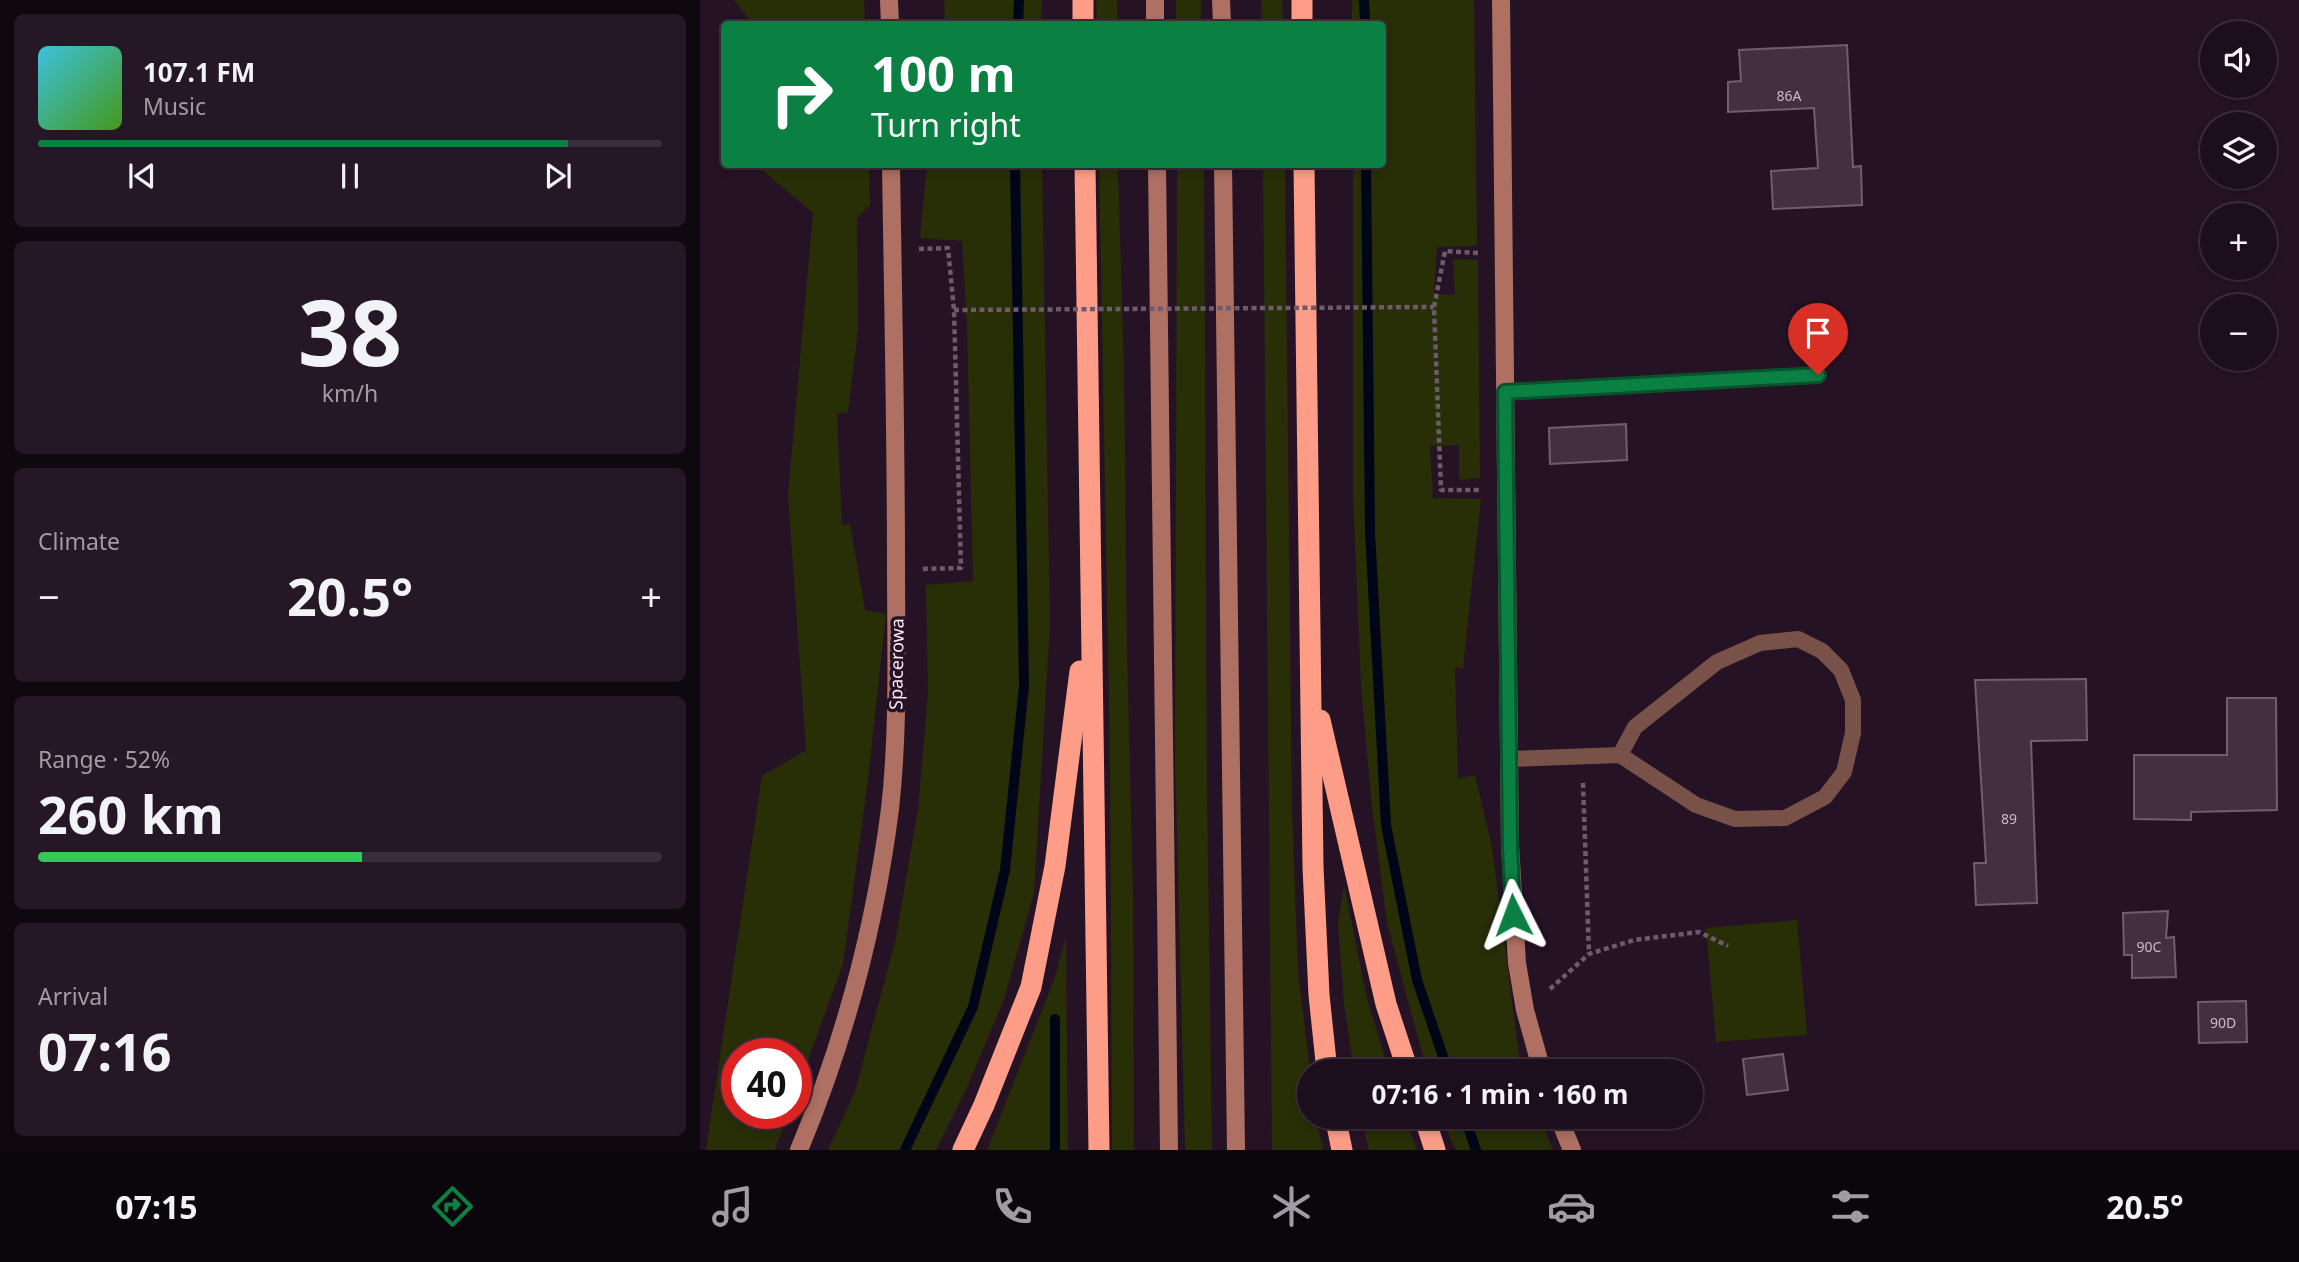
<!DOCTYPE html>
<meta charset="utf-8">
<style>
:root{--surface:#1c0e1c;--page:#251725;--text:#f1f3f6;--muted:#a09ca3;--line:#3a2e3b;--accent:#0b8043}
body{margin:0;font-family:"Noto Sans",sans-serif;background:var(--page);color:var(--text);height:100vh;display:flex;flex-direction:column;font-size:26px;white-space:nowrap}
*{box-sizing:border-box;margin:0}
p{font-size:23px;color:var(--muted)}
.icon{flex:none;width:38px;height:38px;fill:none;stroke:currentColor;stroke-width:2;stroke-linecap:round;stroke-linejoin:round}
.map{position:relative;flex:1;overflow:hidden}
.details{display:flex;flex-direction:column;gap:14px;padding:14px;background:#0f080f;width:700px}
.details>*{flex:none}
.top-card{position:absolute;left:21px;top:21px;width:665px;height:147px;border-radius:7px;box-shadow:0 4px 10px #0003,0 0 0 2px var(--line);background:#0b8043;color:#fff;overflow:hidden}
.fabs{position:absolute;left:1500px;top:21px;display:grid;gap:14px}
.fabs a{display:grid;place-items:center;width:77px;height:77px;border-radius:50%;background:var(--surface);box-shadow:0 4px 10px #0003,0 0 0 2px var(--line);font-size:35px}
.speed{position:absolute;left:21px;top:1038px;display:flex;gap:14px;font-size:35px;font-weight:700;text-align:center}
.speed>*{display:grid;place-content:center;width:91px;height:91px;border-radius:50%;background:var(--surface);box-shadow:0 4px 10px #0003,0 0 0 2px var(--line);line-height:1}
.speed .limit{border:10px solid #d22;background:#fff;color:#111}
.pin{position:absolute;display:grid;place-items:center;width:60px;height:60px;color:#fff;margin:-72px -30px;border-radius:50% 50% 50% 0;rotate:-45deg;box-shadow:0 0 7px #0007}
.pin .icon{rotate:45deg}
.me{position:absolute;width:77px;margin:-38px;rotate:357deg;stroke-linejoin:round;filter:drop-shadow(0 0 5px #0008)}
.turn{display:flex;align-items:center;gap:24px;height:147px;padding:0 35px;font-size:32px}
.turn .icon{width:91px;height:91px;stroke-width:2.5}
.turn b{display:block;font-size:49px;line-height:60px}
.big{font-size:52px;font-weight:700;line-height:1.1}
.details .tile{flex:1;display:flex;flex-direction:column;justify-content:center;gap:10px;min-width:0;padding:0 24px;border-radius:10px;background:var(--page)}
.details .dial{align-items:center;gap:0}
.dial b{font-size:91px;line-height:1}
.song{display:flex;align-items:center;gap:21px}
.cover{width:84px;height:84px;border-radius:10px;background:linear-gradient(135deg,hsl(190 70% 55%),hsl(100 70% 35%))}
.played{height:7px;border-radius:4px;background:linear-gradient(90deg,var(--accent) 85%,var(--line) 85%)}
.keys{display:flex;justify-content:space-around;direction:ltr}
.heat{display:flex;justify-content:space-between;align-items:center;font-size:38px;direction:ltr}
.charge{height:10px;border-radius:5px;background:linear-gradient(90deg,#34c759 52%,var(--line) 0)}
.trip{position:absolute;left:597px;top:1059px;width:406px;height:70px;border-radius:35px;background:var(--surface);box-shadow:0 4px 10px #0003,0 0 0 2px var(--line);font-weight:700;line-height:70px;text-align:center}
.tabs{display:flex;height:112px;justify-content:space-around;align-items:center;background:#0b060b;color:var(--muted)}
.tabs .icon{width:49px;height:49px}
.tabs .active{color:var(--accent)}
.tabs b{font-size:32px;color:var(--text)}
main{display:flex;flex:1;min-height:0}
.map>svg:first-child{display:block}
.green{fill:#282f07}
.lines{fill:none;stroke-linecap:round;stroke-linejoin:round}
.stream{stroke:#000617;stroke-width:10}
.building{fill:#442e42;stroke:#745b71;stroke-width:2}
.path{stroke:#6d5a6b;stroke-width:4.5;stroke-dasharray:5 3.5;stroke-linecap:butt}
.lane{stroke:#785249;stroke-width:16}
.secondary{stroke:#ad7062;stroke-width:18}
.highway{stroke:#fd9d87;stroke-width:21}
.path-bridge{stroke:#6d5a6b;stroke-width:4.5;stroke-dasharray:5 3.5;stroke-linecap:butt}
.route-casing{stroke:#07532c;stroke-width:18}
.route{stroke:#0b8043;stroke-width:12}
.labels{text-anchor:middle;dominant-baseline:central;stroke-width:7;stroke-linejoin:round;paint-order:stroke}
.number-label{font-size:14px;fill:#cabac8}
.street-label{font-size:18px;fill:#f7e8f5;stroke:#261225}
</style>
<main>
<section class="details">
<div class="tile">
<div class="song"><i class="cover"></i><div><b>107.1 FM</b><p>Music</p></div></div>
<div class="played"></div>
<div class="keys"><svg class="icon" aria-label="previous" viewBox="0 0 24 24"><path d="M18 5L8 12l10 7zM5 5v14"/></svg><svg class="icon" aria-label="pause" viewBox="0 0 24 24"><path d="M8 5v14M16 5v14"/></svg><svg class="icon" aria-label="next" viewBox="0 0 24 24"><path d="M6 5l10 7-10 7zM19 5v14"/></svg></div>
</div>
<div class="tile dial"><b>38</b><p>km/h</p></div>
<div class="tile"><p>Climate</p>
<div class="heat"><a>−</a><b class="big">20.5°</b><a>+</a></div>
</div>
<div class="tile"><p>Range · 52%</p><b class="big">260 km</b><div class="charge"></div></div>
<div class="tile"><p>Arrival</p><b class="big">07:16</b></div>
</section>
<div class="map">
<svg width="1599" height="1150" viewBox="0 0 1599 1150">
<rect width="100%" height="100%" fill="#261225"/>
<!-- green -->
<g class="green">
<polygon points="34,0 164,0 165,24 53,24"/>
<polygon points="244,0 342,0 341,24 245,24"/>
<polygon points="396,0 417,0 418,24 397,24"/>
<rect x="476" y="0" width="25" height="24"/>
<polygon points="561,0 582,0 583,24 562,24"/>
<polygon points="652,0 774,0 777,246 737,247 734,294 755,295 753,259 778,260 780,478 759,480 759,445 730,446 733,498 781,499 763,668 755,667 758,779 775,775 792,847 821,1071 727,1071 687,923 671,798 661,685 653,496 653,165 682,164 682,24 652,24"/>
<polygon points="56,165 169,165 170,205 157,218 158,330 148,412 137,414 142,525 150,524 165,610 186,614 168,780 143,964 96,1093 96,1054 37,1054 37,1113 89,1113 75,1150 6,1150 62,776 106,750 88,495 113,213"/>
<polygon points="227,165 342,165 350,624 334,893 304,999 268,1085 236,1150 128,1150 155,1092 195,942 218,810 228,693 226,585 273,581 267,326 262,241 220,238"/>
<polygon points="399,165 418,165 424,372 427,648 433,896 434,1150 412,1150 410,761"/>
<polygon points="477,165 504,165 507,787 512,1150 485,1150 475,758"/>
<polygon points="563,165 585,165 592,812 598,971 610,1071 609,1116 616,1117 623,1150 572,1150"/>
<polygon points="644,885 667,999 689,1071 654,1071 644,1003 638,924"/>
<polygon points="1097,920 1107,1035 1016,1042 1006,928"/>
<polygon points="366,937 368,1150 287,1150 354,980"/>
<polygon points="661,1117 704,1117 717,1150 669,1150"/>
<polygon points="740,1117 839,1117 853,1150 756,1150"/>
</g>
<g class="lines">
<!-- stream -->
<g class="stream">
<polyline points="664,0 665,24"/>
<polyline points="318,24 319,0"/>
<polyline points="666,164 670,532 686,825 717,980 748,1071"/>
<polyline points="355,1019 355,1150"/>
<polyline points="764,1116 776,1150"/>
<polyline points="205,1150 273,1007 305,870 324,686 315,164"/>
</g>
</g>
<!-- building -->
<g class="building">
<polygon points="1147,45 1153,167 1161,166 1162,205 1073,209 1071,171 1118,168 1114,108 1028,112 1028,82 1041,81 1039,50"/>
<polygon points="926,424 927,460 850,464 849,428"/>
<polygon points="1386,679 1387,740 1331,741 1337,903 1276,905 1274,863 1286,863 1275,680"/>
<polygon points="1527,698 1576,698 1577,810 1491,812 1491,820 1434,819 1434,755 1527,755"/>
<polygon points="1468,911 1466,938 1474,937 1476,977 1432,978 1432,955 1424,955 1423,913"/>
<polygon points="1546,1001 1547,1042 1499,1043 1498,1002"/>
<polygon points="1083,1054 1088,1090 1047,1095 1043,1059"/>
</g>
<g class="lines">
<!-- path -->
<g class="path">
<polyline points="219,249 248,248 254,310 261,568 221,569"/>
<polyline points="778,253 745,251 734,307 741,490 781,490"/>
<polyline points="883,783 889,954"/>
<polyline points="850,989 889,954 934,940 999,932 1028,946"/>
</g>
<!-- lane -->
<g class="lane">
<polyline points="805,392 1118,375"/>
<polyline points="810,759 920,755 996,805 1035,819 1085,818 1125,797 1144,772 1153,733 1153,700 1141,670 1122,651 1098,639 1060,643 1017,662 935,727 920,755"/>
</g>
<!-- secondary -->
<g class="secondary">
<polyline points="189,0 190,24"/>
<polyline points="455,0 455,24"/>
<polyline points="521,0 522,24"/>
<polyline points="801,0 810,845 817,963 825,1010 842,1071"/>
<polyline points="457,164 469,1150"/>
<polyline points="523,164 536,1150"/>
<polyline points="858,1116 872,1150"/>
<path d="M99,1150C145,1040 175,927 190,809C199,729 196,647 196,566C196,432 193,298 191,164"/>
</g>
<!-- highway -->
<g class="highway">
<polyline points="383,0 383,24"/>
<polyline points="602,0 602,24"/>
<polyline points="385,164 399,1150"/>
<polyline points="604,164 613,867 619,995 627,1071"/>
<polyline points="620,720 686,1004 708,1071"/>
<polyline points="635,1116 642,1150"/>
<polyline points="724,1116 735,1150"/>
<polyline points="263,1150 284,1105 331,987 355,866 380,671"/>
</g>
<!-- path-bridge -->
<polyline class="path-bridge" points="254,310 734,307"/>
</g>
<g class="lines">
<!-- route casing -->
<g class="route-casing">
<polyline id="route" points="813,915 810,845 805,392 1118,375"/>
</g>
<!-- route -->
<use href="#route" class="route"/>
</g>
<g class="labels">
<!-- number labels -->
<g class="number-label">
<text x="1089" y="95">86A</text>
<text x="1309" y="818">89</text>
<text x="1449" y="946">90C</text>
<text x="1523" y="1022">90D</text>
</g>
<!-- street labels -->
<g class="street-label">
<text transform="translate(196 664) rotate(-89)">Spacerowa</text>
</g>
</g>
</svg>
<div class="fabs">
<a><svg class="icon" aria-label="sound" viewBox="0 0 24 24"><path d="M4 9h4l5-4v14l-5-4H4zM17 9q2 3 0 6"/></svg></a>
<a><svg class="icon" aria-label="layers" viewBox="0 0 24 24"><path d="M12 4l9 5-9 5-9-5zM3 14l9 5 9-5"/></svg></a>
<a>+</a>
<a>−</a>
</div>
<div class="speed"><div class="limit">40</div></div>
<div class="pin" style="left:1118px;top:375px;background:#d93025"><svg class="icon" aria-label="arrive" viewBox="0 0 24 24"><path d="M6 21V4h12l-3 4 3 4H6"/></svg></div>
<svg class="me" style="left:813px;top:915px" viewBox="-20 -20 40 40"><path d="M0-17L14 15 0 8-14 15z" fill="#0b8043" stroke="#fff" stroke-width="4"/></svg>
<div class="trip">07:16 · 1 min · 160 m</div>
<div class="top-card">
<div class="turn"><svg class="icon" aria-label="right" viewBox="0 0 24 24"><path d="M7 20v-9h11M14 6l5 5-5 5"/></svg><div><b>100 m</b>Turn right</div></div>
</div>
</div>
</main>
<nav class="tabs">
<b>07:15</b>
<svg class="icon active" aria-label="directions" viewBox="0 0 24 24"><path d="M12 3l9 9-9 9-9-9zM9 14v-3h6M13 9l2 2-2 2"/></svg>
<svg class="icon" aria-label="music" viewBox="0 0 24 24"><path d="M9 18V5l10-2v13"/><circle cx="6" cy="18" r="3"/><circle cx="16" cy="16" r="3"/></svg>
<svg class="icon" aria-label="phone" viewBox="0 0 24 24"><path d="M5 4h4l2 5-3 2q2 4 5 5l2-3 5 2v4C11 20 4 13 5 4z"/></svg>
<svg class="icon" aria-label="climate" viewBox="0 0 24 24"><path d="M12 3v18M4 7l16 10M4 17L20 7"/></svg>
<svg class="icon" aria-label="car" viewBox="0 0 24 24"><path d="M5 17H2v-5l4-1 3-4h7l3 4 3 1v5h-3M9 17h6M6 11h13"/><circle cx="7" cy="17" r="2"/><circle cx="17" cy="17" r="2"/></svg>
<svg class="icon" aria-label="filters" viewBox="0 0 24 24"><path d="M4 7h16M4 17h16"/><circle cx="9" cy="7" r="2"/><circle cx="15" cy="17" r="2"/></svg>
<b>20.5°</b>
</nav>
